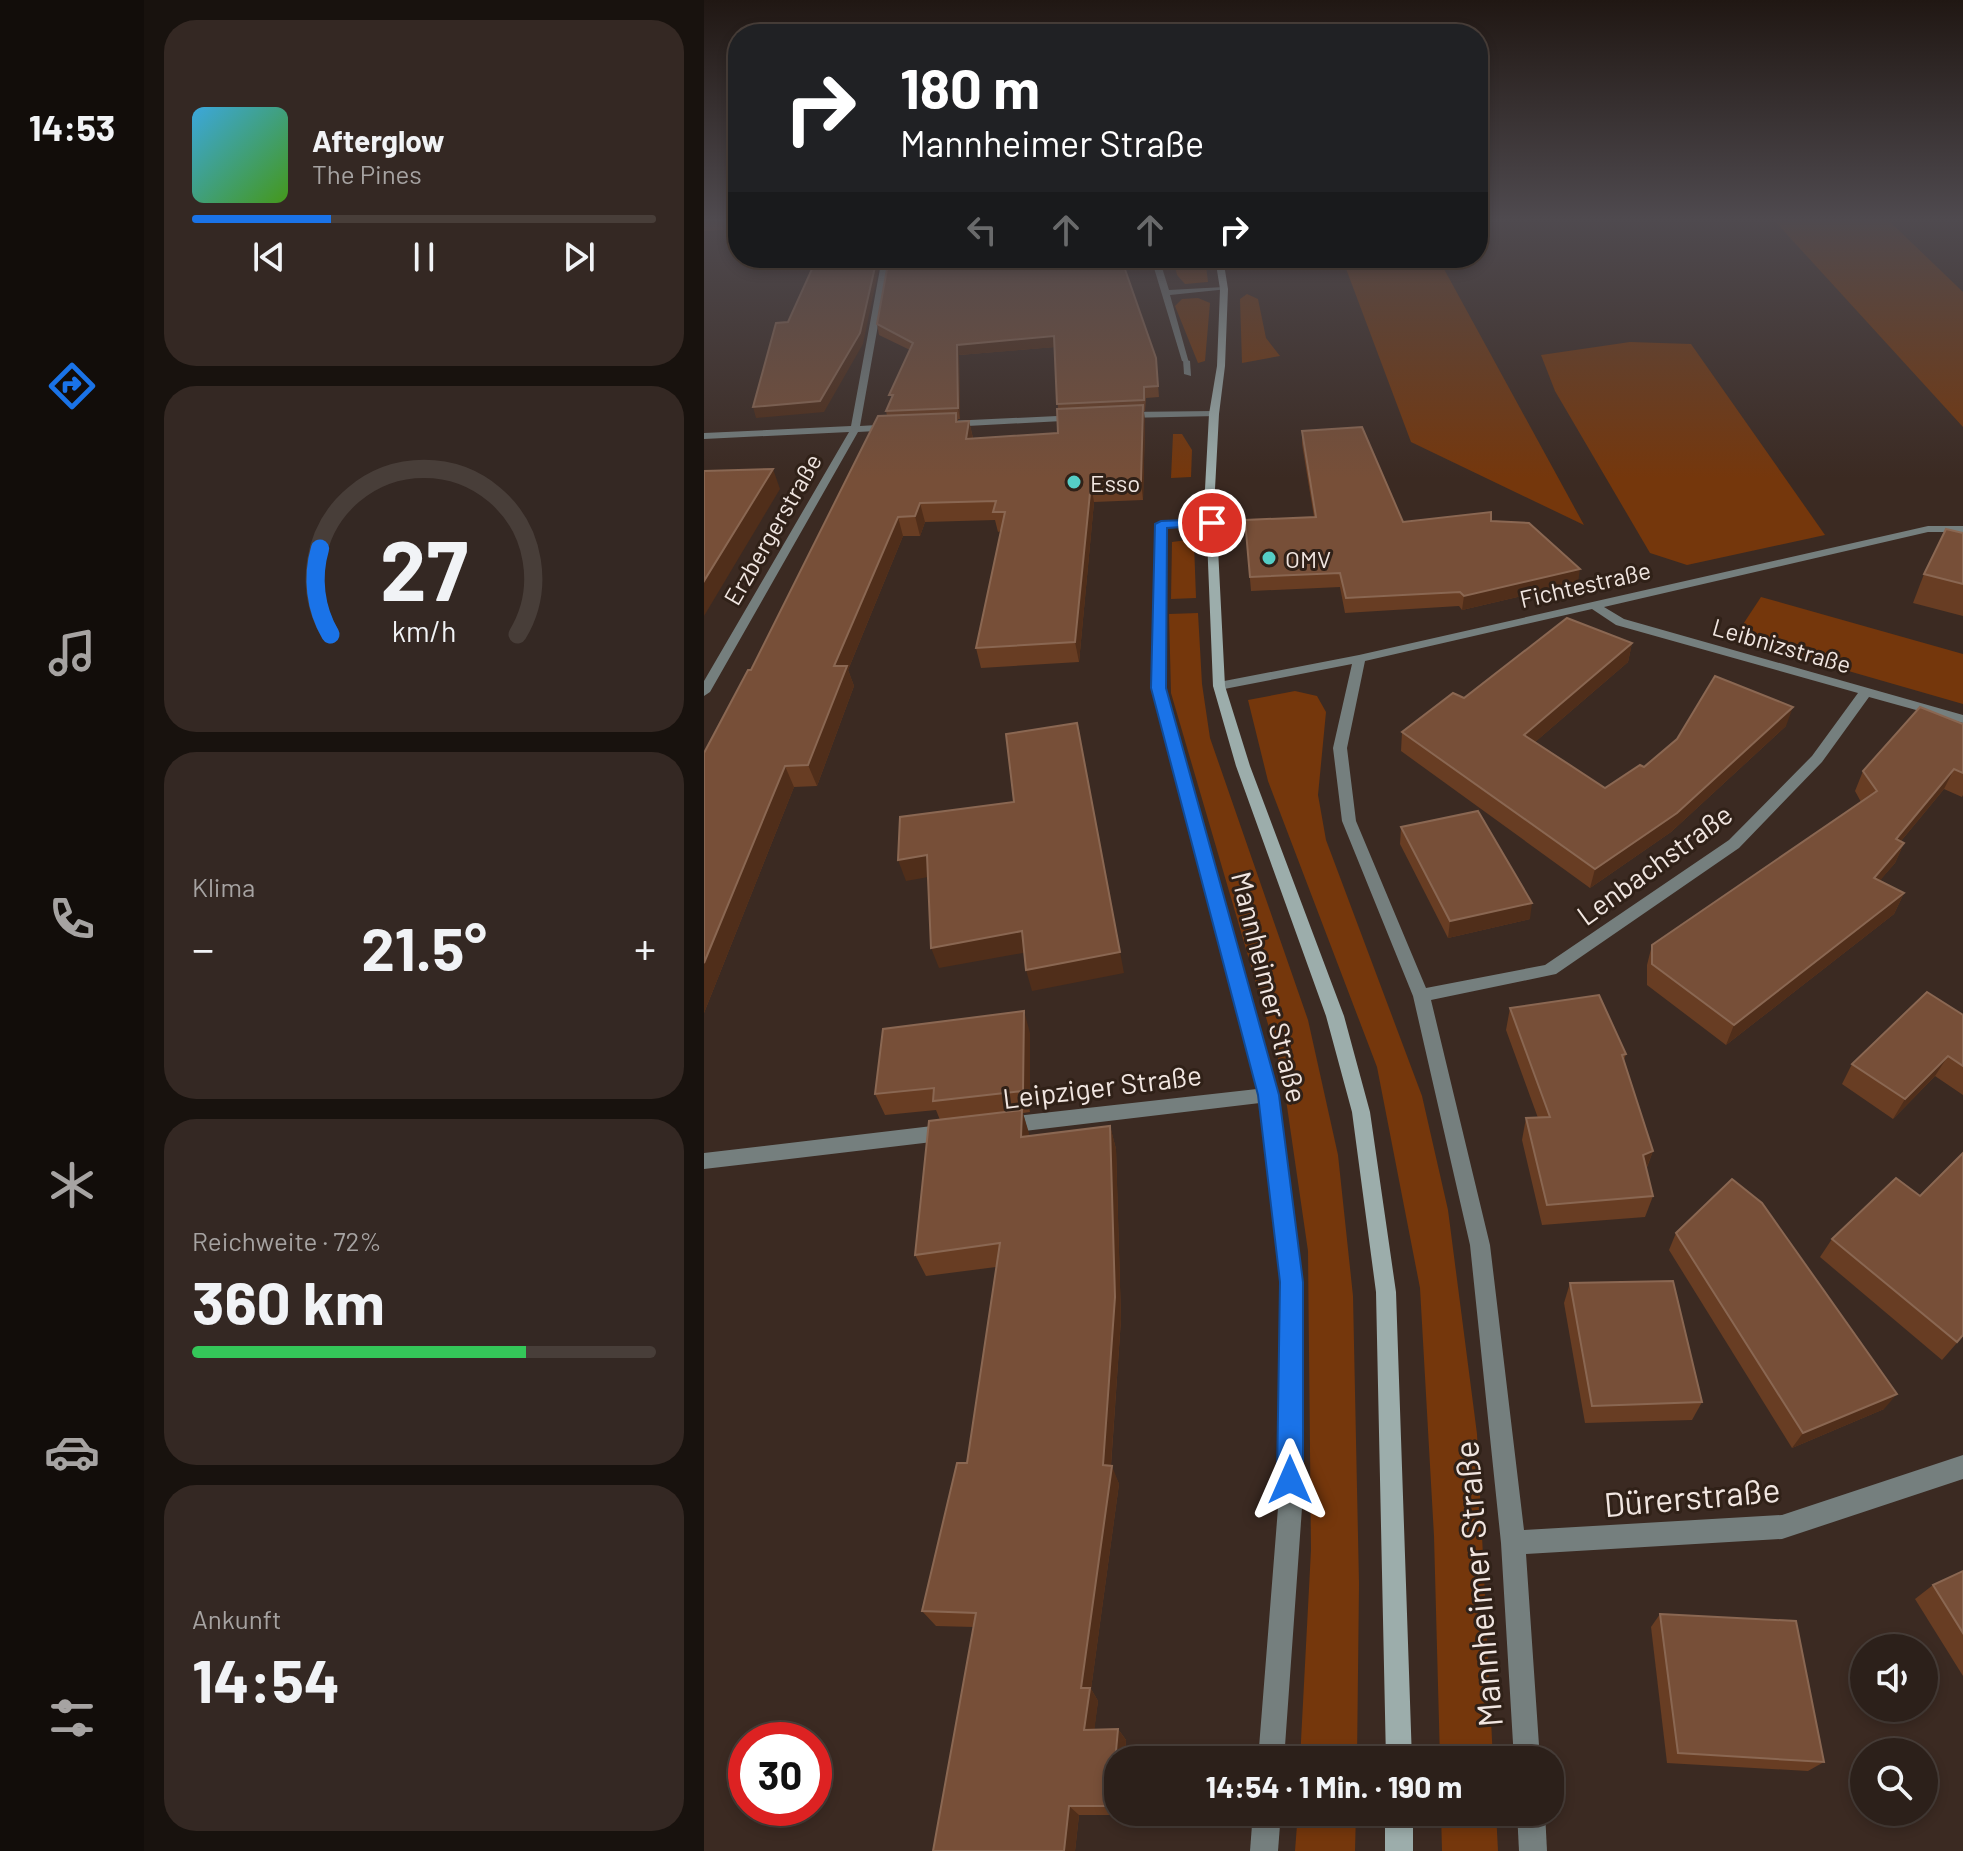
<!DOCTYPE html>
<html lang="de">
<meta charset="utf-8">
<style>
:root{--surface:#2c201a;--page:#342823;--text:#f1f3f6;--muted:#a6a3a2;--line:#483e39;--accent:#1a73e8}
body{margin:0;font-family:Barlow,sans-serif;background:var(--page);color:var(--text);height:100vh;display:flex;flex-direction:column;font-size:30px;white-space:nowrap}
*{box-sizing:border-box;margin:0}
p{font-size:26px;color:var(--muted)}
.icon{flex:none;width:44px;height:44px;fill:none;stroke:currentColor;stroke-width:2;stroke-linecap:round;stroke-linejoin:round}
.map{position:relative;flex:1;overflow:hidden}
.drawer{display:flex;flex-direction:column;gap:20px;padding:20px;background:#18120e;width:560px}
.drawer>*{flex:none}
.hud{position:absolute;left:24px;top:24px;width:760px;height:244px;border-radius:32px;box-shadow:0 4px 12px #0003,0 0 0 2px var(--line);background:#202124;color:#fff;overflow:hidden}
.controls{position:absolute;left:1146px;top:1634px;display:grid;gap:16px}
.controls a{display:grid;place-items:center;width:88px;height:88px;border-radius:50%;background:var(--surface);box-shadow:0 4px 12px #0003,0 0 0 2px var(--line);font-size:40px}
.speed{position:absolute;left:24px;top:1722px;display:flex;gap:16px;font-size:40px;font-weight:700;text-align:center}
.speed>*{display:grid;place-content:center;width:104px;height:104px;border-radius:50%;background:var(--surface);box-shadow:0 4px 12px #0003,0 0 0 2px var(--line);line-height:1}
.speed .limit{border:12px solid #d22;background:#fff;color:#111}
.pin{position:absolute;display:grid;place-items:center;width:68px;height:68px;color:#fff;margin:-34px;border:4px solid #fff;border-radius:50%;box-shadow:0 2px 8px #0007}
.me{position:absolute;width:88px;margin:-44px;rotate:0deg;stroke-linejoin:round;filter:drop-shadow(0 0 6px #0008)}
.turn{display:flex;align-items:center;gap:28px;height:168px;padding:0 40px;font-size:36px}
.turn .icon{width:104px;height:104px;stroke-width:2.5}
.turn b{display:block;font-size:56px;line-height:68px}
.lanes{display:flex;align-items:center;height:76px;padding:0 40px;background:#0003;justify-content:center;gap:40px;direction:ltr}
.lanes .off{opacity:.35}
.big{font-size:60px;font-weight:700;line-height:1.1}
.drawer .tile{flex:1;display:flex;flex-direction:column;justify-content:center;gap:12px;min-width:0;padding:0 28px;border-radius:32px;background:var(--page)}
.drawer .dial{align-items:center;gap:0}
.dial svg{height:208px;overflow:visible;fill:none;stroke:var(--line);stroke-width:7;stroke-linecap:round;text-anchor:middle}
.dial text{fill:var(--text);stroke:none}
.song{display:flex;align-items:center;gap:24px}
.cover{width:96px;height:96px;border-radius:12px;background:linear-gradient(135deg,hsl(200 70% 55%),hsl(100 70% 35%))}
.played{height:8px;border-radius:4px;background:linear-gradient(90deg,var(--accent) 30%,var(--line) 30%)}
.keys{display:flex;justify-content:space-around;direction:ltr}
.heat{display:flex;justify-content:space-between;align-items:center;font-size:44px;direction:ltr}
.charge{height:12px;border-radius:6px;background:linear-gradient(90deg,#34c759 72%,var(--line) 0)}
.trip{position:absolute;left:400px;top:1746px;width:460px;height:80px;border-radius:32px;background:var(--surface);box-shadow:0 4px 12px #0003,0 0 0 2px var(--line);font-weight:700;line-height:80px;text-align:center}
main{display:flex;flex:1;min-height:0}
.tabs{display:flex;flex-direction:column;width:144px;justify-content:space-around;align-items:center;background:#120d0a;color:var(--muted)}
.tabs .icon{width:56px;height:56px}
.tabs .current{color:var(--accent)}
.tabs b{font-size:36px;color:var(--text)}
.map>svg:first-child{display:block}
.green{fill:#75370c}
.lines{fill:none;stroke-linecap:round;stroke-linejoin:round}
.service{fill:#757f7e;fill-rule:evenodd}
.minor{fill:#757f7e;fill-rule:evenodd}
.secondary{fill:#9cadab;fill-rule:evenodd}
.wall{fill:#683d23;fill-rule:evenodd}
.shaded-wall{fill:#502e1a}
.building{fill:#774f38;stroke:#8a6752;stroke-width:2}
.route{fill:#1a73e8;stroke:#114b97;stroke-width:2}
.poi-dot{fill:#55cec6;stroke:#302118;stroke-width:3}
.labels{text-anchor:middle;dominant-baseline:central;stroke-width:6;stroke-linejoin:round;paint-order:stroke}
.far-poi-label{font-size:24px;fill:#f1e6e1;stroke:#302118;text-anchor:start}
.far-street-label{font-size:24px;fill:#f1e6e1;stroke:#302118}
.street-label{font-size:28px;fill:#f1e6e1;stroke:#302118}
.near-street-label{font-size:34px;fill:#f1e6e1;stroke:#302118}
</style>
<main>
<nav class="tabs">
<b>14:53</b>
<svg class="icon current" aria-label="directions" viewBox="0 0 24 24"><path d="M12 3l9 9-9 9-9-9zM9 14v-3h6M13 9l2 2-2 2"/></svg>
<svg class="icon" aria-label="music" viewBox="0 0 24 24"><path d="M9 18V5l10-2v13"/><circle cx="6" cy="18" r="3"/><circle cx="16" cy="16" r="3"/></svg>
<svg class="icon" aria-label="phone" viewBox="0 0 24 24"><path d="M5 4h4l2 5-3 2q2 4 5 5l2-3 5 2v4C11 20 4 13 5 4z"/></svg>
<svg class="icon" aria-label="climate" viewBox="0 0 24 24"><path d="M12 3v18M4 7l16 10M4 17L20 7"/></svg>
<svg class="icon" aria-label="car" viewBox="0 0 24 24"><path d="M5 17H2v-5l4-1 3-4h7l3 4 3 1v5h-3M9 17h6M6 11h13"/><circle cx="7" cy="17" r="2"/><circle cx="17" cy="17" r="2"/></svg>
<svg class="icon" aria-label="filters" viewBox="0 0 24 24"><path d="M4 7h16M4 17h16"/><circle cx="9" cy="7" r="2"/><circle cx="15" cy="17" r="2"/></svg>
</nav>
<section class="drawer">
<div class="tile">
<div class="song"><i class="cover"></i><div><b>Afterglow</b><p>The Pines</p></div></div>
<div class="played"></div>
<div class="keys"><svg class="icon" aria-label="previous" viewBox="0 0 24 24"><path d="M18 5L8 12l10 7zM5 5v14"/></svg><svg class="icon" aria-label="pause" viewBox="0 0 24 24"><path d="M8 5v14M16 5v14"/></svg><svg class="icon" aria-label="next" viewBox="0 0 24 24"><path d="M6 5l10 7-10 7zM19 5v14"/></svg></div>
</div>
<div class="tile dial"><svg viewBox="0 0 100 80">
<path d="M14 69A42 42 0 1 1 86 69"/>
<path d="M14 69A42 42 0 0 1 10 36" stroke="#1a73e8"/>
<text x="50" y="56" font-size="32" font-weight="700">27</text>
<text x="50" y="72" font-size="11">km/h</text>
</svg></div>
<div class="tile"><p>Klima</p>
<div class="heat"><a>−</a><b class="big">21.5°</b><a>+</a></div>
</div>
<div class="tile"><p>Reichweite · 72%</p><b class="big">360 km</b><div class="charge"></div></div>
<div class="tile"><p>Ankunft</p><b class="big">14:54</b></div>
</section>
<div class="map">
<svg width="1259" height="1851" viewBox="0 0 1259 1851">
<rect width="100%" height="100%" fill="#3b2a22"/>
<!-- green -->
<g class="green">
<polygon points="1068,218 1182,218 1259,292 1259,427"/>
<polygon points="469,258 501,258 504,282 481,284 473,275"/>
<polygon points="638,258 734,258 880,525 707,442"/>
<polygon points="543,294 554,299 562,338 576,356 538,363 536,299"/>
<polygon points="494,298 506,303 501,361 494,363 471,306 478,299"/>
<polygon points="926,342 987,344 1121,535 983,565 946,553 851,391 837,355"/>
<polygon points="469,434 478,434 488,450 487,477 467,478"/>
<polygon points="483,540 490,543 492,598 467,599 468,542"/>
<polygon points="1057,597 1259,654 1259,704 1030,638"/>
<polygon points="494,613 498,684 506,738 604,1020 634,1155 649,1296 655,1584 653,1760 596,1760 607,1550 604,1251 578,1072 467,693 465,614"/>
<polygon points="591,691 613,696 622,712 614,795 622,840 718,1096 744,1210 773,1434 789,1760 736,1760 730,1536 716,1288 673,1067 564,781 544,700"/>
<polygon points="594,1812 652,1812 651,1851 591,1851"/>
<polygon points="737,1812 792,1812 794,1851 738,1851"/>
</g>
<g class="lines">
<!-- service -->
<polygon class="service" points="479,359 486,361 487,376 480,374"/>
<!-- minor -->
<g class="minor">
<polygon points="178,258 186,258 156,426 190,424 195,427 190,430 154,432 6,692 0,696 0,681 145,432 0,439 0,433 147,426"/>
<polygon points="447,258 455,258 465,290 520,287 524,289 466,295 485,363 478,361"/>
<polygon points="510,411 515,414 513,416 421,418 416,415 421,412"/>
<polygon points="374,415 379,418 377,420 245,427 240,424 245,421"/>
<polygon points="457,521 508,520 513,523 508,526 462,527 460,688 573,1095 597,1282 598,1508 580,1760 554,1760 574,1508 577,1282 556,1103 303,1133 296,1131 294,1125 296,1119 303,1117 553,1089 448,688 452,524"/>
<path d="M1224,526H1259V532H1224L900,607L920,619L1259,715V723L1165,697L1118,762L1035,848L852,974L727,1000L786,1245L820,1530L1078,1515L1259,1455V1479L1078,1539L822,1554L836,1760H810L797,1543L766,1245L709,996L638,821L629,748L648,664L515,690L509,686L515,682L655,655ZM888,609L912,625L1154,693L1108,756L1025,840L841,965L722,988L652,821L643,748L661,661Z"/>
<polygon points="245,1124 252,1126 254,1132 252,1138 245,1140 0,1169 0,1153"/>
<polygon points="549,1812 577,1812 574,1851 546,1851"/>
<polygon points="813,1812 841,1812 843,1851 815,1851"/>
</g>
<!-- secondary -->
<g class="secondary">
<polygon points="511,258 519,258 524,289 521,366 515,414 511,489 521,686 546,766 640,1016 666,1112 692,1292 708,1760 682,1760 672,1292 648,1112 622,1016 532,766 509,686 501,489 505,414 513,366 516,289"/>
<rect x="681" y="1812" width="28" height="39"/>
</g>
</g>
<!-- wall -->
<g class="wall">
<polygon points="0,218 30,218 20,230 0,231"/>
<path d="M417,263L452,358L455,397L442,398L441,411H440L441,423L439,500L390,502L375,662L277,668L272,648L297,531L294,532L291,520L221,522L216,536H199L144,670L150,686L113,786L90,787L0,1013V753L47,670L183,416L182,411L206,350L175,335L173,324ZM350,347L354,409V433L269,438L265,421L254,422V419H256L255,355Z"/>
<polygon points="598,431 699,522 787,521 874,583 758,610 755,606 641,613 636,587 547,591 541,520 610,517 598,444"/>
<polygon points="1259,533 1259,616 1209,603 1220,574"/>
<polygon points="928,643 924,662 831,742 901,788 940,767 1082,726 967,832 886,888 697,751 698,732 760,698"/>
<polygon points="1259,724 1259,795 1258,797 1240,789 1197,841 1200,843 1191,863 1176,880 1200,893 1190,914 1022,1045 943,985 943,965 948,945 1157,802 1151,791 1159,771"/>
<polygon points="697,827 826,919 744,938 696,844"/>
<polygon points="806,1008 922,1054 920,1060 949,1151 942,1170 949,1196 941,1217 838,1225 818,1140 822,1118 834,1118 802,1030"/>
<polygon points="1259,1015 1259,1095 1231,1076 1189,1119 1138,1084 1148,1064"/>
<polygon points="326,1033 326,1112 319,1113 325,1136 406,1126 412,1149 417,1319 407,1466 415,1484 387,1689 394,1701 390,1730 414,1729 422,1740 415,1815 375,1815 371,1851 229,1851 270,1627 232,1626 218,1611 263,1463 292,1267 222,1276 211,1255 236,1120 232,1110 181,1115 171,1094"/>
<polygon points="1216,1196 1259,1336 1238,1360 1116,1257 1128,1239"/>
<polygon points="972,1233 1180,1409 1088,1448 965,1250"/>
<polygon points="866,1283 998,1402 988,1420 881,1423 860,1303"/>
<polygon points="1259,1571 1259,1676 1211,1599 1229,1585"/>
<polygon points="956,1614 1120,1762 1104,1771 963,1763 947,1627"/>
</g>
<!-- shaded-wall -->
<g class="shaded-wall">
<polygon points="18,218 30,218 20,230 16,220"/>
<polygon points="173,258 177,258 159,344 120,412 52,418 49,407"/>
<polygon points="350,336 352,347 255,355 256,419 254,408 253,345"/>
<polygon points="439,405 441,423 439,500 437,481"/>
<polygon points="265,421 269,439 262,439"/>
<polygon points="69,469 76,489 0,616 0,581"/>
<polygon points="387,483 390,502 375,662 371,642"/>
<polygon points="216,503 221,522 216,536 211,516"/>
<polygon points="194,517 199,536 144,670 150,686 113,786 104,765 130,666"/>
<polygon points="876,569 874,583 758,610 760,596"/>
<polygon points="928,643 924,662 817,754 820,735"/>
<polygon points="1089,707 1082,726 967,832 886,888 891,869"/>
<polygon points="373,723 420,973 328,991 322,970"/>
<polygon points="81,766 90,787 0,1013 0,963"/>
<polygon points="1250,769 1240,789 1182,859 1192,839"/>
<polygon points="1200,843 1191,863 1161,898 1170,878"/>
<polygon points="223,855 230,876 202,881 194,860"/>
<polygon points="1200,893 1190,914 1022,1045 1030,1025"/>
<polygon points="828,903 826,919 744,938 746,921"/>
<polygon points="318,931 324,952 235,968 227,948"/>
<polygon points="320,1011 326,1033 326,1112 319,1091"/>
<polygon points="1244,1056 1231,1076 1189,1119 1201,1099"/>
<polygon points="318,1110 325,1133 325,1160 317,1137"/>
<polygon points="406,1126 412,1149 417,1319 406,1478 408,1466 415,1484 387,1689 394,1701 389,1741 380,1730 377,1688 399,1465"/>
<polygon points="949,1151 941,1171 939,1155"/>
<polygon points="1193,1394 1180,1409 1088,1448 1099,1433"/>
<polygon points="414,1729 422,1740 420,1760 414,1760 415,1815 407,1806"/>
<polygon points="365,1806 375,1815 371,1851 360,1851"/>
</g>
<!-- building -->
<g class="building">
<polygon points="0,218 18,218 16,220 0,220"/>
<polygon points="113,258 173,258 156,333 116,401 49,407 72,323 84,322"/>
<polygon points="185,258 417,258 452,358 454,386 440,387 440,400 353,404 350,336 253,345 254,408 182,411 189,395 185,395 209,343 173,324"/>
<polygon points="439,405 437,481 387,483 371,642 272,648 301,512 289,512 292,501 216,503 211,516 194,517 130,666 143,666 104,765 81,766 0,963 0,753 44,670 47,670 174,416 252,413 252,422 265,421 262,439 354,433 353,409"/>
<polygon points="658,427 699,522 787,512 787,521 825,523 876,569 760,596 756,592 642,598 636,573 546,577 541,520 612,517 598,431"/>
<polygon points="69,469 0,581 0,471"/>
<polygon points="1242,529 1259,533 1259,584 1220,574"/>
<polygon points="863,618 928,643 820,735 901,788 936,765 940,767 973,739 1011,676 1089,707 973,813 891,869 698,732 749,693 760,698"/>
<polygon points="1216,707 1259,724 1259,773 1250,769 1192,839 1200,843 1170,878 1200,893 1030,1025 948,964 948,945 1173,791 1159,771"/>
<polygon points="373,723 416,952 322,970 318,931 227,948 223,855 194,860 196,817 310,802 302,734"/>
<polygon points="774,811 828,903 746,921 697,827"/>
<polygon points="1223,992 1259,1015 1259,1066 1244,1056 1201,1099 1148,1064"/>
<polygon points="895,995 922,1054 918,1055 949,1151 939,1155 949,1196 843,1205 822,1118 846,1117 806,1008"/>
<polygon points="320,1011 319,1091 229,1101 230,1088 171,1094 179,1029"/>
<polygon points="318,1110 317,1137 406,1126 411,1297 399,1465 408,1466 377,1688 386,1688 380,1730 414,1729 407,1806 365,1806 360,1851 229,1851 272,1613 218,1611 253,1463 263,1463 296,1243 211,1255 225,1121"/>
<polygon points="1259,1153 1259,1335 1253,1342 1128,1239 1192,1178 1216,1196"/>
<polygon points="1028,1179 1058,1203 1193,1394 1099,1433 972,1233"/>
<polygon points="969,1281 998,1402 888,1406 866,1283"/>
<polygon points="1259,1571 1259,1633 1229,1585"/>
<polygon points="956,1614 1092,1621 1120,1762 974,1753"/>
</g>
<!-- sky -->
<linearGradient id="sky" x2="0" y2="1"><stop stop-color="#201713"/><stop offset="0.46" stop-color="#4f4a4f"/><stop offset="1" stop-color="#4f4a4f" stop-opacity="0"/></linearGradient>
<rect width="1259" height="478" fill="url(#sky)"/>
<!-- route -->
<polygon class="route" points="508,519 512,520 512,525 463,528 462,688 575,1095 599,1282 599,1480 595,1490 586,1493 576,1490 573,1480 576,1282 554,1095 447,688 451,524 457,521"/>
<!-- markers -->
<g class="poi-dot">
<circle cx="370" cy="482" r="8"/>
<circle cx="565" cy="558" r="8"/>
</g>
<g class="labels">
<!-- far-poi labels -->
<g class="far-poi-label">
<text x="386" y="482">Esso</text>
<text x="581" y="558">OMV</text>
</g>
<!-- far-street labels -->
<g class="far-street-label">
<text transform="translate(68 529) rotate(-60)">Erzbergerstraße</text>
<text transform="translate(881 584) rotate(-13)">Fichtestraße</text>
<text transform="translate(1078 645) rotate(16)">Leibnizstraße</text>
</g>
<!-- street labels -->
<g class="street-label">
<text transform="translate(950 864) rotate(-36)">Lenbachstraße</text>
<text transform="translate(566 987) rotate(76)">Mannheimer Straße</text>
<text transform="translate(398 1086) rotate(-7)">Leipziger Straße</text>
</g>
<!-- near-street labels -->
<g class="near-street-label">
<text transform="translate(988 1496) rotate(-5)">Dürerstraße</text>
<text transform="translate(773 1584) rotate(-95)">Mannheimer Straße</text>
</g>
</g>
</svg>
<div class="controls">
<a><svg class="icon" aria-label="sound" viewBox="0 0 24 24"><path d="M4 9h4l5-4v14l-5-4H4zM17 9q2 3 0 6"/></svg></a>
<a><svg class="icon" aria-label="search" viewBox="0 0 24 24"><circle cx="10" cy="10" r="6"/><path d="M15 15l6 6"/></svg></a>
</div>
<div class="speed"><div class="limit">30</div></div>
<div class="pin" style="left:508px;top:523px;background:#d93025"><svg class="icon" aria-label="arrive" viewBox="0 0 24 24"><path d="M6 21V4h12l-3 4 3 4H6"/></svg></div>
<svg class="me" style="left:586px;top:1480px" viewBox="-20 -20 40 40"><path d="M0-17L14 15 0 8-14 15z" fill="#1a73e8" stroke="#fff" stroke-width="4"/></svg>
<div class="trip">14:54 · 1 Min. · 190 m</div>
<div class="hud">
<div class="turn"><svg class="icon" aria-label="right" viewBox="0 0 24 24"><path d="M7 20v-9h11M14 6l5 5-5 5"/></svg><div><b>180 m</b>Mannheimer Straße</div></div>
<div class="lanes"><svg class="icon off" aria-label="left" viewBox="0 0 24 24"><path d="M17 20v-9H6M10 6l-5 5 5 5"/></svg><svg class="icon off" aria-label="ahead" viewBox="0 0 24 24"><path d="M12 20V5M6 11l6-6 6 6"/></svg><svg class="icon off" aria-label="ahead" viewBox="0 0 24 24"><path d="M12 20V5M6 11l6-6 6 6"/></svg><svg class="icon" aria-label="right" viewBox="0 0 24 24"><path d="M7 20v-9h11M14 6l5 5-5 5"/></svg></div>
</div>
</div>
</main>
